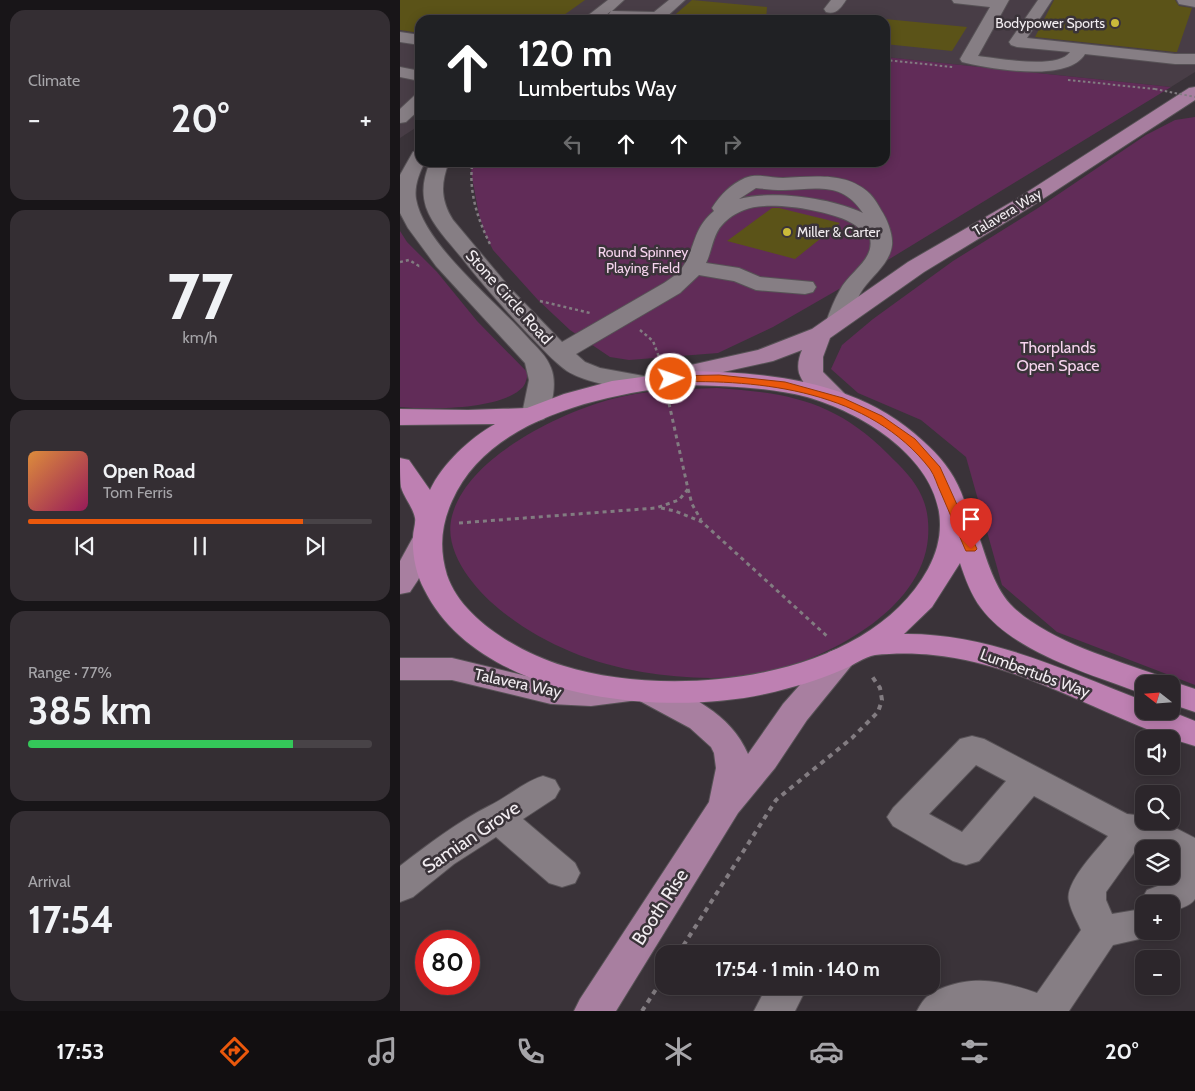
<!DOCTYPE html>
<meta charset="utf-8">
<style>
:root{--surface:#2c262b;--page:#342e33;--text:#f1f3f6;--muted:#a6a5a9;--line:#484347;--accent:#ea580c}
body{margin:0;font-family:Cabin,sans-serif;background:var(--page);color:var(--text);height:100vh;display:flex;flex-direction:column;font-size:19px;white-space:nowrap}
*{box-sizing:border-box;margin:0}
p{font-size:16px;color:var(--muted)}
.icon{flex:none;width:28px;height:28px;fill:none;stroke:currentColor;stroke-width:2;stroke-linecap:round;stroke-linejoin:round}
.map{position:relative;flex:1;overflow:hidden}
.details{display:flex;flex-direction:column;gap:10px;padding:10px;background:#181518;width:400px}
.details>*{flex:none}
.banner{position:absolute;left:15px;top:15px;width:475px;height:152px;border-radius:15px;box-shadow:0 2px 12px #0003,0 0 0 1px var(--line);background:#202124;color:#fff;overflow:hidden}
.needle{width:32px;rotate:287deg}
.buttons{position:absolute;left:735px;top:675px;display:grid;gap:10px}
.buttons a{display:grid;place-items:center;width:45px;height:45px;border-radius:10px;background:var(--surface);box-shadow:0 2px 12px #0003,0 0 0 1px var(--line);font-size:25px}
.speed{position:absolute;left:15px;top:930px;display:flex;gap:10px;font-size:25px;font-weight:700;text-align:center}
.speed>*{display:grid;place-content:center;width:65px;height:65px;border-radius:50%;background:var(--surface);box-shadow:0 2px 12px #0003,0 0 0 1px var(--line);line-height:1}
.speed .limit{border:8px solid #d22;background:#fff;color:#111}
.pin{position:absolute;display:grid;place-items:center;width:42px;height:42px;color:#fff;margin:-51px -21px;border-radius:50% 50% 50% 0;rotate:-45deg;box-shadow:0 0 5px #0007}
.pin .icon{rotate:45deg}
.me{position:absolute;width:55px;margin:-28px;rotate:87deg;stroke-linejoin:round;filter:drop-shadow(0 0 4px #0008)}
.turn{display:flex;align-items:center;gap:18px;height:105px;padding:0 20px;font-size:22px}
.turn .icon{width:65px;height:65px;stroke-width:2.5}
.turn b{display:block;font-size:35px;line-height:42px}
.lanes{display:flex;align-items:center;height:48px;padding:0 20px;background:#0003;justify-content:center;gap:25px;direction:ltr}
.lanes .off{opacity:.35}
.big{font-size:38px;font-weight:800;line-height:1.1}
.details .widget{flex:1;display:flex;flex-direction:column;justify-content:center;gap:8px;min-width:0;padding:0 18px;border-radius:15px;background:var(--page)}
.details .dial{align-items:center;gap:0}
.dial b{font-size:65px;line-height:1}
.song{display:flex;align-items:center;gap:15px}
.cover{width:60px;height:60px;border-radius:8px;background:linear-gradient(135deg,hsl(30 70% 55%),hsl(330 70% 35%))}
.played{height:5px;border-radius:2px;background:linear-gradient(90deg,var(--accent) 80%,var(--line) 80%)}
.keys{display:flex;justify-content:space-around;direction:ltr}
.heat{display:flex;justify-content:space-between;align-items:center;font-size:28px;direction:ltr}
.charge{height:8px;border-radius:4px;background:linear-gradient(90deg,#34c759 77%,var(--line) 0)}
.trip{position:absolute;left:255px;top:945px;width:285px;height:50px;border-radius:15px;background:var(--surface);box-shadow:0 2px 12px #0003,0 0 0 1px var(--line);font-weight:800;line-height:50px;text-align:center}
.menu{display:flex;height:80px;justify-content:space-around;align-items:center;background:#120f11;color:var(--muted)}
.menu .icon{width:35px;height:35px}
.menu .active{color:var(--accent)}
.menu b{font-size:22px;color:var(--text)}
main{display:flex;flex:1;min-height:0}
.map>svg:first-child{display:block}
.built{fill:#483d46}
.green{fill:#612c58}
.building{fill:#5b5318}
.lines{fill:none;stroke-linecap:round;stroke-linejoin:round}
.minor-casing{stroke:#575256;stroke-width:2}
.major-casing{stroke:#575256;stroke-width:2}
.highway-casing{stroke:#575256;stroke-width:2}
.path-far3{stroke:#827c81;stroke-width:2;stroke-dasharray:2.5 2.5;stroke-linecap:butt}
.path-far2{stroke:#827c81;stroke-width:2.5;stroke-dasharray:3 3;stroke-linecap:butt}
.path-far1{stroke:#827c81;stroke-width:3;stroke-dasharray:4 4;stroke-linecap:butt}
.path{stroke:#827c81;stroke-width:4;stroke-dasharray:5 5;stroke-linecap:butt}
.minor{fill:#867e84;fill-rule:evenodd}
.major{fill:#a87fa0;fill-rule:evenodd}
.highway{fill:#be80b2;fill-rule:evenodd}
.path-bridge{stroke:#827c81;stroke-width:2;stroke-dasharray:2.5 2.5;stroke-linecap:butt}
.route{fill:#ea580c;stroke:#983908}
.poi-dot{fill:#caba3a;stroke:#3a3339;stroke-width:2}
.labels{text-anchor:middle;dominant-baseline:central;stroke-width:5;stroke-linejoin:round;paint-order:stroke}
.far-poi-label{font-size:14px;fill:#f2edf1;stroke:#3a3339;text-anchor:end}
.far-street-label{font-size:14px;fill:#f2edf1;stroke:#3a3339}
.far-park-label{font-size:14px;fill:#f6d4ee;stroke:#3a3339}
.street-label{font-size:16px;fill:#f2edf1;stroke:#3a3339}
.park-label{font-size:16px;fill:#f6d4ee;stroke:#3a3339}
.near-street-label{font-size:19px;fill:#f2edf1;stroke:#3a3339}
</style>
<main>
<section class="details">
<div class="widget"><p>Climate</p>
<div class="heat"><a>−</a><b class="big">20°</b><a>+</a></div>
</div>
<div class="widget dial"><b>77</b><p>km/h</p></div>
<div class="widget">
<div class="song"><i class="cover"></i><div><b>Open Road</b><p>Tom Ferris</p></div></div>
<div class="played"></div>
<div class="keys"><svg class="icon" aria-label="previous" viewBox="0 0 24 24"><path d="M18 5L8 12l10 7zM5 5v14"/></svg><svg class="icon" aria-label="pause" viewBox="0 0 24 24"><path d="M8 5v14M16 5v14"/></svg><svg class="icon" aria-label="next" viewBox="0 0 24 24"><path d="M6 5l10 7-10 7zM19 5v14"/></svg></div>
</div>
<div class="widget"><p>Range · 77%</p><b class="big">385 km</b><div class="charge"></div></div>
<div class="widget"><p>Arrival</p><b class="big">17:54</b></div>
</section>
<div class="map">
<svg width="795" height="1011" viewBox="0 0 795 1011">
<rect width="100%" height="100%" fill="#3a3339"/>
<!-- built -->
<polygon class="built" points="0,0 795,0 795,72 771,87 485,57 485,20 20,20 20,125 0,138"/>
<!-- green -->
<g class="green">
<polygon points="485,57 771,87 460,277 373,327 318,353 229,360 210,357 170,330 138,300 93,250 85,234 79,215 71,172 73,162 485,162"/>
<polygon points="795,117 795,685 657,632 602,585 566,457 521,420 458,393 431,369 442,345 473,319 553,261 638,208 746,135 775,120"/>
<path d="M0,231L7,242L37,272L77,321L128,373C127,377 126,383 123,387C102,410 30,410 0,407Z"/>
<path d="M317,388C389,393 435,401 488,454C501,467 515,480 522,497C528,510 529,524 528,538C522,612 422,662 358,674C320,681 280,678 242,672C193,664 143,644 104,613C77,592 42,553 52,516C67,458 156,415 208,400C244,390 281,389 317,388Z"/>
</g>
<!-- building -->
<g class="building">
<polygon points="0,0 185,0 157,20 20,20 20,33 0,30"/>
<polygon points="292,0 367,7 366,20 269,20"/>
<polygon points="654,0 775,0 779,6 792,8 777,52 775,52 635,37"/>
<polygon points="485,19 567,27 552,51 485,44"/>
<polygon points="372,208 379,208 440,223 395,259 327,241"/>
</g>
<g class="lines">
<!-- minor casing -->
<g class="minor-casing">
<g id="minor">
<polygon points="208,0 224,0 212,11 254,12 269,0 285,0 263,20 217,19 212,17 209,14 211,11 200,20 182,20"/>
<path d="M431,0H446C441,8 436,15 426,12L424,9Z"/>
<path d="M552,0H609L578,56C597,58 658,70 670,52L617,47L611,45L609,42L638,0H652L627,38L775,54H795V64H775L685,54C668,83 590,69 562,62L560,59L590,7L554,3Z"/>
<polygon points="777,0 795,0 795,7 779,4"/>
<polygon points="0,32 20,35 20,45 0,42"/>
<polygon points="0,67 20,71 20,81 0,77"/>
<polygon points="20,95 20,109 6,122 0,123 0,109 14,96"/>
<path d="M20,150V162H25C19,173 14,187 16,199C24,245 97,302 128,338C136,347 147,356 151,368C157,382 153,407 144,419L135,422L126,419L122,414L129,380L125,363L36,266L8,228L0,213V175L13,152Z"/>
<path d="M30,162H49C40,184 41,201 53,220L110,288L162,342L264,283C270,279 278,274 282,268C296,248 292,229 314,211L312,208C321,194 330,185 345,178C357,173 371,178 383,178C412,177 447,171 470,194C475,199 478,205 481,210C487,219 493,234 492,245C490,263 473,275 463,289C455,300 453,315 445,327L437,329L429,327L426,322C430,311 434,300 440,290C449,272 475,260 470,238C463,231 455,224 446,220C422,210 369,200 344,210C336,213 328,218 322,225C313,234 312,251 306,263L339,268L360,277L413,282L416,287L413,292L405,294L356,290L334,281L299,275L280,293L176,354L185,362L200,368L249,377L252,382L249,387C229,392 184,382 167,371C153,361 141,347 129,335C105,310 82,284 61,257C49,242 32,225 26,207C21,191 24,177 30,162ZM356,188C365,189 374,190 383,190C416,189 442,181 463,213C431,198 373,190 339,199Z"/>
<path d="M572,736L584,739L727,814L744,816V821H762L795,838V899C789,908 777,907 771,915V904H744V931H759L757,935L713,945L669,1011H517C524,997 531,992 545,987C578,975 605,982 637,993L681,930C677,921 671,911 669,901C664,883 697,850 708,836L634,796L579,861L566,865L553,861L493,826L487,817L493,808L560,739ZM576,765L606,781L562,832L529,814ZM741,843L752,849H771V859L779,863L766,883L747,890L739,904L742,909L712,914L706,900V892Z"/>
<path d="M143,776L155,780L160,789L155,798L123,819L175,863L180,873L175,883L162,887L149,883L96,837L54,864L13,897L0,902V866C27,845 59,821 89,806C108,797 123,782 143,776Z"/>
<polygon points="367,986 399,986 403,995 395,1011 354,1011"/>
</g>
</g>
<!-- major casing -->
<g class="major-casing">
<g id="major">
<path d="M795,87V100L629,208L524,272L430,338L423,357V372L451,400L448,405C429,410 405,391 399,373C397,365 399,357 402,350L373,361L255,387L246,385L243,380L246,375L358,350L412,329L508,262L615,200L789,88Z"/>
<polygon points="27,527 37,530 41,536 18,580 10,592 0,594 0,561 17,530"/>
<path d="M440,648L451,652L456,659L451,666L407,720L375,768L338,813L216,1011H174L180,999L309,802L316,768L314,753L311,747L290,728L238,700L191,706L151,704L52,680H0V658H52L151,682L191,684L232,680L242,683L248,681C288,692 331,714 348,754L383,704L429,652Z"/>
</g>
</g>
<!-- highway casing -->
<g class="highway-casing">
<path id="highway" d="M287,371C370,372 460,381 523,441C539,455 553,472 561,492C566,506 573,520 578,534C587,559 594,589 614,608C651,642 713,659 760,676L764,683L771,681L795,689V712L771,704V684H744V693L738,692C687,673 614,652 581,608C571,595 565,578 560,563L532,607L504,634C589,633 666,671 744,701V711H770L795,721V746C707,720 626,664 533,655C516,653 493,653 475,655C464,657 454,665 444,669C419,680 392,688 365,694C259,717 78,699 24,589C16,574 12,554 13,537C13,531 16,523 15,518C13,507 4,498 1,487C0,479 0,467 0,458L9,460L30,490C42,464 70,438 95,424L0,425V409L68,410L127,408L164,394L212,381ZM287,385C327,386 368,387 407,397C478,417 574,484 528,569C467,681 273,700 164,666C121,653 62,620 47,575C39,548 41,526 52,501C89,417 205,394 287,385Z"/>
</g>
<!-- path-far3 -->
<g class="path-far3">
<polyline points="485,60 553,67"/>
<polyline points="668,80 755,89"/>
<polyline points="72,167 73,162"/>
</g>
<!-- path-far2 -->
<g class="path-far2">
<path d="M72,166C69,193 78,220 90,244"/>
<polyline points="0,262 9,260 19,266 22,265"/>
<polyline points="140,301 190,313"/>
<polyline points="240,330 253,341 259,357"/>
</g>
<!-- path-far1 -->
<g class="path-far1">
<polyline points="288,489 292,504 301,520"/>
<polyline points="261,508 275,511 302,522 429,638"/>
<polyline points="59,523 256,508 279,500 288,489 268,399"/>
</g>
<!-- path -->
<g class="path">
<polyline points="278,954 376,800 452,738 478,712 482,700 480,688 471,675"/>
<polyline points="242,1011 264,977"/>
</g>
<!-- minor -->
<use href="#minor" class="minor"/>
<!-- major -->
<use href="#major" class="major"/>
<!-- highway -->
<use href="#highway" class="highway"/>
<!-- path-bridge -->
<polyline class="path-bridge" points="755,89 795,97"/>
</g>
<!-- route -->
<path class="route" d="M319,375L385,382L443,398L482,416L515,439L540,467L577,549L575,551H566L565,549C557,530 549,512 541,493C537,485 535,476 530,469C470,391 362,379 271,382L266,379L271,376Z"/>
<!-- markers -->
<g class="poi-dot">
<circle cx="715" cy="23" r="5"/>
<circle cx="387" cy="232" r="5"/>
</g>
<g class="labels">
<!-- far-poi labels -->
<g class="far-poi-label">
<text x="705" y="23">Bodypower Sports</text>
<text x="397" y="232" text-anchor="start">Miller &amp; Carter</text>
</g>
<!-- far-street labels -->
<g class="far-street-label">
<text transform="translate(607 212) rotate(-31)">Talavera Way</text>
</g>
<!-- far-park labels -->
<g class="far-park-label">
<text x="243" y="252">Round Spinney<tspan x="243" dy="16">Playing Field</tspan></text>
</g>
<!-- street labels -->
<g class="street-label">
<text transform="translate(109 297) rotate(48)">Stone Circle Road</text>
<text transform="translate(635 673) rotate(20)">Lumbertubs Way</text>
<text transform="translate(118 683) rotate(12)">Talavera Way</text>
</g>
<!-- park labels -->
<g class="park-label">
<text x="658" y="347">Thorplands<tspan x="658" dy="18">Open Space</tspan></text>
</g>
<!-- near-street labels -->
<g class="near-street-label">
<text transform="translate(71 837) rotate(-34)">Samian Grove</text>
<text transform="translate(260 907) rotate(-57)">Booth Rise</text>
</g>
</g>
</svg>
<div class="buttons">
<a><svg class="needle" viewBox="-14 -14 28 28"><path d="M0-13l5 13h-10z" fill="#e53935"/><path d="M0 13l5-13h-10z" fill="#a6a5a9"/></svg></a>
<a><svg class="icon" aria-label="sound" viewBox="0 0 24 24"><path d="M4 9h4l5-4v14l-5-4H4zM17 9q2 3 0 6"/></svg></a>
<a><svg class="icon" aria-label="search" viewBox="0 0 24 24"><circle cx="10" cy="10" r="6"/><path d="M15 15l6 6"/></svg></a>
<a><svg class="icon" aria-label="layers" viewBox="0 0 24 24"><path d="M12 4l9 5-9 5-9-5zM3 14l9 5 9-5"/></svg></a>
<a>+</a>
<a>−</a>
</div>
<div class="speed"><div class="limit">80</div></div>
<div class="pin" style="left:571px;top:549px;background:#d93025"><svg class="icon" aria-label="arrive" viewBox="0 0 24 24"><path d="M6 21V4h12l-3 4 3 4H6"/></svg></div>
<svg class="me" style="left:271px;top:379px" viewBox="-20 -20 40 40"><circle r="17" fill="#ea580c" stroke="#fff" stroke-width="3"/><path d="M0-11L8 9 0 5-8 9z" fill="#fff"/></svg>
<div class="trip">17:54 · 1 min · 140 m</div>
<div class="banner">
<div class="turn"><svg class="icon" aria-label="ahead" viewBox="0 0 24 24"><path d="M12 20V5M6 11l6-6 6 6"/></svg><div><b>120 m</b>Lumbertubs Way</div></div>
<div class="lanes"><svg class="icon off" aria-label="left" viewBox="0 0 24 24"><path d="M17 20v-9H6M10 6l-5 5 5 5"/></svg><svg class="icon" aria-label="ahead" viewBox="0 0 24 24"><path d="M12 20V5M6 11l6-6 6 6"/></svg><svg class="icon" aria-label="ahead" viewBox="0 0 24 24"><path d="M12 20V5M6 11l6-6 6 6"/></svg><svg class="icon off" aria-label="right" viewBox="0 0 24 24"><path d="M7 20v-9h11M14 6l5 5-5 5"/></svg></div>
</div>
</div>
</main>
<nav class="menu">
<b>17:53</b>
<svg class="icon active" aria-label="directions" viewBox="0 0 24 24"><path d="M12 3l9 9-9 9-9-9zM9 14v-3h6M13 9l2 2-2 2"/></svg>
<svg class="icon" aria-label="music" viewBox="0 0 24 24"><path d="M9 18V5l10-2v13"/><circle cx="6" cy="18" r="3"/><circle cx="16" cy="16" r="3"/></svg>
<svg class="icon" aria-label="phone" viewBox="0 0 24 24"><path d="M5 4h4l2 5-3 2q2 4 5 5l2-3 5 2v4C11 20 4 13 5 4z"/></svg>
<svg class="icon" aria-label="climate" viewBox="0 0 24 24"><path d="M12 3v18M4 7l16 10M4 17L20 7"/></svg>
<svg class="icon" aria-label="car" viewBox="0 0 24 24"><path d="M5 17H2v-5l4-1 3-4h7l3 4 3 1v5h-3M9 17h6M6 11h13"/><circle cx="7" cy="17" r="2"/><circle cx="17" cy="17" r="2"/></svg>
<svg class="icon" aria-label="filters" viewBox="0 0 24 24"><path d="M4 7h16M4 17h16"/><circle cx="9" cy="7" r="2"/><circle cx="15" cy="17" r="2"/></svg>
<b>20°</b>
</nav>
